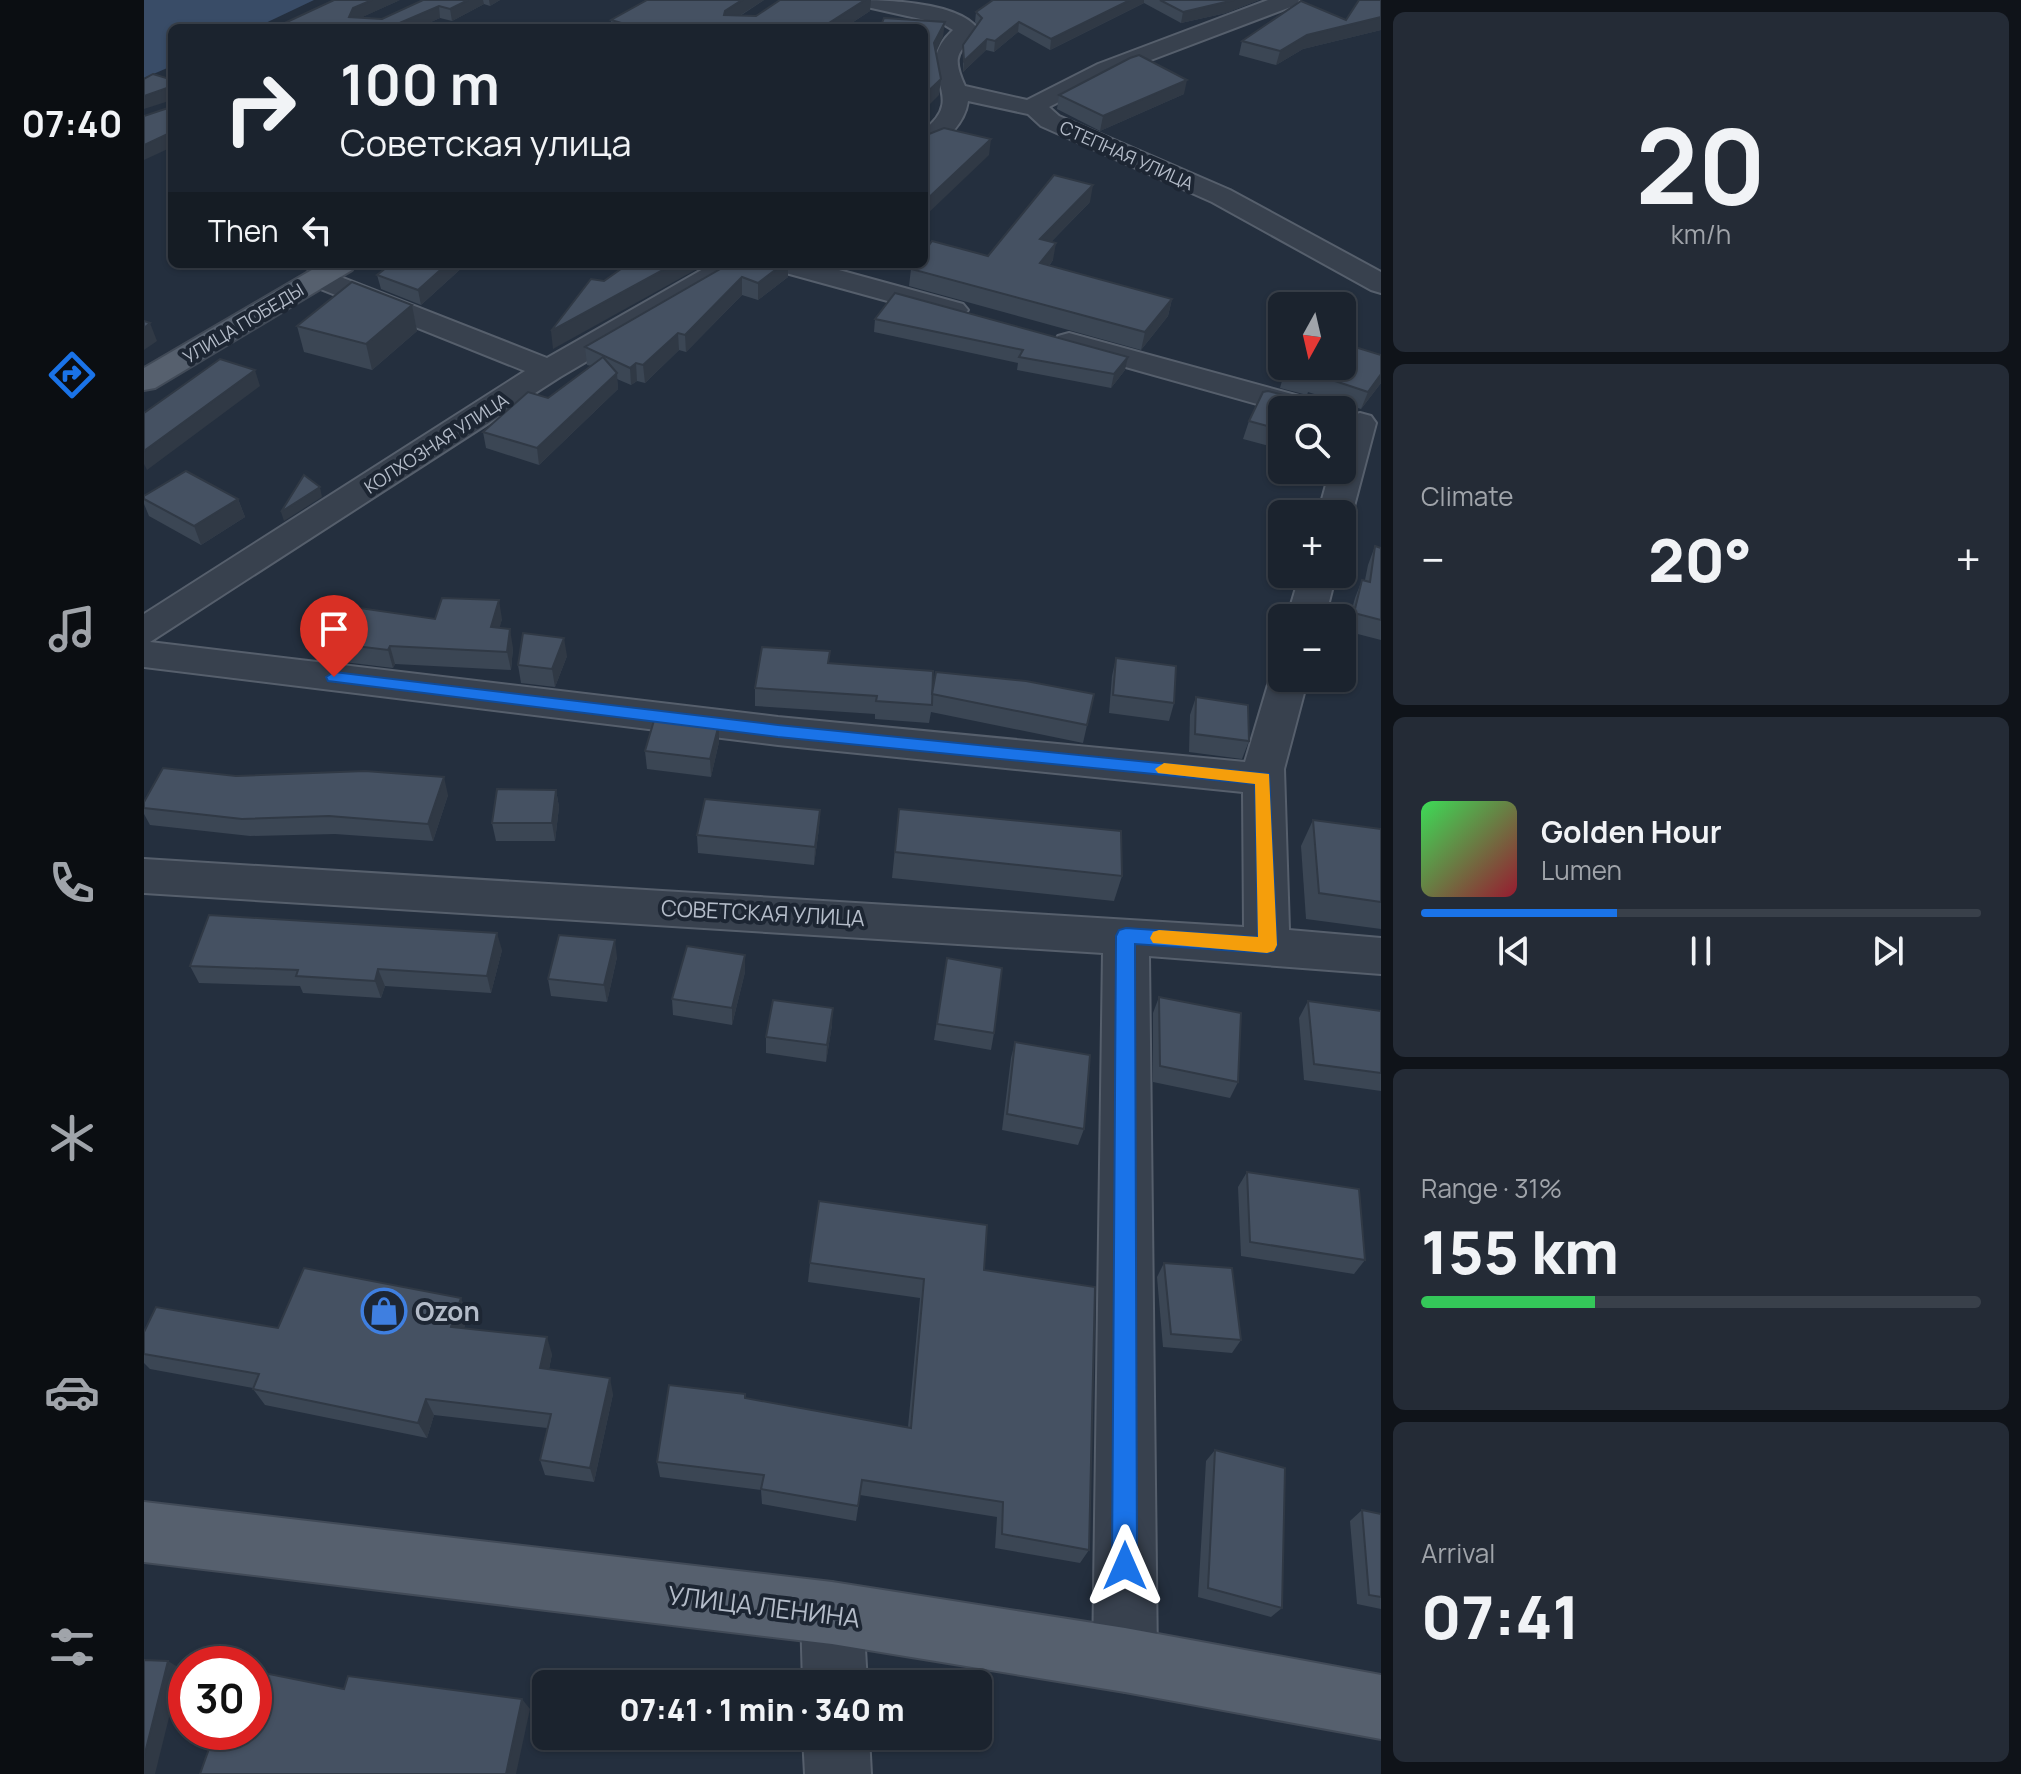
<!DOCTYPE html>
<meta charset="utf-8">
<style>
:root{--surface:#1b232e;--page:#242b36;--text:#f1f3f6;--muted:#a0a4aa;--line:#39404a;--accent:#1a73e8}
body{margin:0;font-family:Manrope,sans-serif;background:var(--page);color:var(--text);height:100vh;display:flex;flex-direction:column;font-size:30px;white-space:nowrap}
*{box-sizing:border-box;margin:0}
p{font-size:26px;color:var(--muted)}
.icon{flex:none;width:44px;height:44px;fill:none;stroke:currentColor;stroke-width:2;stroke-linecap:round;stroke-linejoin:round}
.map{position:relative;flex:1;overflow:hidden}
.sheet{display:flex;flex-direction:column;gap:12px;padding:12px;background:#0f1319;width:640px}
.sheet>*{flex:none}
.top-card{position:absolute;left:24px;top:24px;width:760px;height:244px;border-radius:12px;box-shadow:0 2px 6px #0004,0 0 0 2px var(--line);background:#1b232e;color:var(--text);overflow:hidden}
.needle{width:52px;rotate:188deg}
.tools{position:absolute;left:1124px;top:292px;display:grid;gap:16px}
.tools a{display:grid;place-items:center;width:88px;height:88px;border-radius:12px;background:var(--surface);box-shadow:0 2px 6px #0004,0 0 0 2px var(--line);font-size:40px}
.speed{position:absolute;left:24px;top:1646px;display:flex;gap:16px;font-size:40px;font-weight:700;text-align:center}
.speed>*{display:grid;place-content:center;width:104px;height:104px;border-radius:50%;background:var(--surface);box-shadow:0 2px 6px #0004,0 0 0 2px var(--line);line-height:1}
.speed .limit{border:12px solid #d22;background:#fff;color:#111}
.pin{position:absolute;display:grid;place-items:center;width:68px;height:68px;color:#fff;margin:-82px -34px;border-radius:50% 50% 50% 0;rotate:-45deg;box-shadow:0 0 8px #0007}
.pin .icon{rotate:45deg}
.me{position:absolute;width:88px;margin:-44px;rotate:0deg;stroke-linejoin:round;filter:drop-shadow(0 0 6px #0008)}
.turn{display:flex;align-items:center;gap:28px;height:168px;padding:0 40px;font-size:36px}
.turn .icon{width:104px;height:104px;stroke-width:2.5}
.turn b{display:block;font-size:56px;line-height:68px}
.then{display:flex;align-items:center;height:76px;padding:0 40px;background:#0003;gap:16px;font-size:30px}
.big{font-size:60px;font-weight:800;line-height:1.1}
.sheet .tile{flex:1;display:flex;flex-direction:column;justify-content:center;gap:12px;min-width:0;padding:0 28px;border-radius:12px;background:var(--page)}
.sheet .dial{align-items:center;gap:0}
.dial b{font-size:104px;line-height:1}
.song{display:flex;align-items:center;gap:24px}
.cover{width:96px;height:96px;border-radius:12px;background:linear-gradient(135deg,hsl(130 70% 55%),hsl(350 70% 35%))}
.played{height:8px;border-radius:4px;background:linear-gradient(90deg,var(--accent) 35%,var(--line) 35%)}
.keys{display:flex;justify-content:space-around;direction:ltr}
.heat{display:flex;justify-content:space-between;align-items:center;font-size:44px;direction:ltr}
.charge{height:12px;border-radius:6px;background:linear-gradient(90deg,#34c759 31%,var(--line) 0)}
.trip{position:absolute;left:388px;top:1670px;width:460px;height:80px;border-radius:12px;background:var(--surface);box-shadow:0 2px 6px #0004,0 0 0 2px var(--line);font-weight:800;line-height:80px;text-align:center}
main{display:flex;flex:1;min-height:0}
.dock{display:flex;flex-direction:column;width:144px;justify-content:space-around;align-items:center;background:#0b0e12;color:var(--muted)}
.dock .icon{width:56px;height:56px}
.dock .on{color:var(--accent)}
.dock b{font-size:36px;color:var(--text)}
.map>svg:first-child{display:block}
.water{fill:#394c67}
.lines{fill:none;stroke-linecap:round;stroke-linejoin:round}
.minor-casing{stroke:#565f6c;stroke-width:4}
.major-casing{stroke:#414a57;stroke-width:4}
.minor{fill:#38414e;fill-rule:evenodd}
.major{fill:#56606e;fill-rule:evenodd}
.wall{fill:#3b4654}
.shaded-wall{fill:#303945}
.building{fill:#455162;stroke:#303945;stroke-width:2}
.route{fill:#1a73e8;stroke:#114b97;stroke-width:2}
.slow{fill:#f59e0b}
.labels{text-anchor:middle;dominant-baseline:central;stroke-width:8;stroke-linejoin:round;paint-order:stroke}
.far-street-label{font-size:18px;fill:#b4bcc9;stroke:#1d2633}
.street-label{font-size:22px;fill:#b4bcc9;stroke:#1d2633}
.near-poi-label{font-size:26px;font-weight:bold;fill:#b4bcc9;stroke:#1d2633;text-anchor:start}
.near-street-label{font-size:26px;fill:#b4bcc9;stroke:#1d2633}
</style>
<main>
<nav class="dock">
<b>07:40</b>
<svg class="icon on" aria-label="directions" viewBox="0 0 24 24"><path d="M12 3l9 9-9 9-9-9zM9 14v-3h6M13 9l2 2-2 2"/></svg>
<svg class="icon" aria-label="music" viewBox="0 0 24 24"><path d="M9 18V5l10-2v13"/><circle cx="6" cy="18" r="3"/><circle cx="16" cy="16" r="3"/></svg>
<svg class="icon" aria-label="phone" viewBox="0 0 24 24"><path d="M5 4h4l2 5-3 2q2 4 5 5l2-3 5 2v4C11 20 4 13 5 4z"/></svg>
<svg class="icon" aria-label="climate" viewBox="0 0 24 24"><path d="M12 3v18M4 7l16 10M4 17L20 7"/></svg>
<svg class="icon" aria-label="car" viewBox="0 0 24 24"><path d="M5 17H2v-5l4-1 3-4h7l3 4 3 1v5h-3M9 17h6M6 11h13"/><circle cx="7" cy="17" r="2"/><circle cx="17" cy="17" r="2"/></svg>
<svg class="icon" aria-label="filters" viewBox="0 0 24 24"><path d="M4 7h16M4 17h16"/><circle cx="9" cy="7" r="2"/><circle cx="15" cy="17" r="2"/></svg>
</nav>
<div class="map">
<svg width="1237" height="1774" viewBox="0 0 1237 1774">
<rect width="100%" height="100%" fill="#242f3e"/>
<!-- water -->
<polygon class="water" points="0,0 170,0 111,28 28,28 28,66 0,78"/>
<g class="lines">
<!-- minor casing -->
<g class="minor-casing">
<g id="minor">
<path d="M711,0C743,0 814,2 834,29C816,54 806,53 821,86L883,100L954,64L1124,0H1155L1152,5L970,74L905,107L915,116L1086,190L1237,272V293L1227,290L1068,202L897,126L884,114L824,101C821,123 801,144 780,150V130C828,93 763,73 809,30L799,24L714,5Z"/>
<polygon points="568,264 602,264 598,270 416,377 6,642 634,717 1101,762 1126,678 1131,669 1138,667 1138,678 1164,678 1140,769 1145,930 1237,938 1237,974 1005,956 1013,1660 1003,1682 981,1692 959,1682 949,1660 959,953 0,893 0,859 1100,927 1099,792 634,745 0,667 0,614 381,371 164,284 160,278 164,272 174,269 184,272 403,358"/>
<polygon points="627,264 673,264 819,304 824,310 819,316 809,319 631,270"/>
<polygon points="925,333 1181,403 1186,410 1138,411 914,348 910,342 914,336"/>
<polygon points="1216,413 1227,416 1232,423 1208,514 1198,523 1198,514 1174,514 1186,470 1198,470 1198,429 1205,416"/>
<polygon points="1156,574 1192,574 1181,618 1143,618"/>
<polygon points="688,1582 710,1591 719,1613 723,1684 659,1684 657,1613 666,1591"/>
<polygon points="659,1736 725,1736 727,1774 661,1774"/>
</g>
</g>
<!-- major casing -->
<g class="major-casing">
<g id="major">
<polygon points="178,264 212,264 208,270 11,388 0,390 0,368"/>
<polygon points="0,1502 688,1582 981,1628 1237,1675 1237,1739 981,1692 688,1644 0,1562"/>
</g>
</g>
<!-- minor -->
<use href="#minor" class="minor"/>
<!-- major -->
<use href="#major" class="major"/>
</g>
<!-- wall -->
<g class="wall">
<polygon points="256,0 218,17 238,19 279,0 356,0 346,6 340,4 308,21 296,18 273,28 130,28"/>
<polygon points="503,0 620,0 596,16 726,11 700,28 467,28 467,20"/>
<polygon points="849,0 1115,0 1082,13 1037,23 1000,3 906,50 874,32 850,52 842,50 819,72 819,45 833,25 831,22 832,12"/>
<polygon points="1237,0 1237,30 1159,49 1132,65 1095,55 1098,41 1202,20"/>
<polygon points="1040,94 956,131 913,109 915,95"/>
<polygon points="946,202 907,242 909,260 905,266 1028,299 1024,316 997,350 765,286 767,269 844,256"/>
<polygon points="322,264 277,305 237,289 233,275"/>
<polygon points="585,264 644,264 644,277 614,300 598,295 542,352 535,350 501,383 493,381 487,385 473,379 474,389 395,465 342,448 339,432 404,398 447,366 443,365 441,347"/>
<polygon points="268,305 273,331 228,370 160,352 153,326"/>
<polygon points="731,319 981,370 967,388 873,370 874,363 730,332"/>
<polygon points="1141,370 1237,383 1217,409 1164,392 1163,395 1136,388"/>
<polygon points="1143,396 1160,396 1155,410 1138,410 1137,449 1099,439 1105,421"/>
<polygon points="0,496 94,499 101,517 57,545 5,516 0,504"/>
<polygon points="1231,546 1237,548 1237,640 1202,631 1211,598 1218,580 1221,580 1224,565"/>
<polygon points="291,619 358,619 355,628 369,648 367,670 251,664 249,668 200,662 195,644"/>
<polygon points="423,656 411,687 377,683 374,665"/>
<polygon points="972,658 1030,703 1025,721 965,713 968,676"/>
<polygon points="685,663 788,696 792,672 950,694 939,743 787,712 785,723 731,719 731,714 611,706 611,688"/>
<polygon points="1052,697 1105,741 1098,759 1045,752 1046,715"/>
<polygon points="575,724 575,742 567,777 503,769 501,751"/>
<polygon points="92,776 304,795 289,841 191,834 106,836 6,825 0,814 0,802"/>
<polygon points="412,790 415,807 411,841 352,841 348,823"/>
<polygon points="755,809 978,876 970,901 748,878"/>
<polygon points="676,810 675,828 670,865 554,853 553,835"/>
<polygon points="1169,820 1237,829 1237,929 1162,919 1157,846"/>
<polygon points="358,950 347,993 241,986 237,998 159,993 156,986 55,983 46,966"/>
<polygon points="601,955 601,972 588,1025 529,1015 528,999"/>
<polygon points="473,957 463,1002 407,996 404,979"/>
<polygon points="803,958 850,1033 847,1050 790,1040"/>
<polygon points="1015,997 1094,1082 1086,1098 1009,1082 1009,1013"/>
<polygon points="1164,1001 1237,1011 1237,1091 1160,1080 1155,1018"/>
<polygon points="688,1025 682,1062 622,1053 622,1037"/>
<polygon points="871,1042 940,1129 934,1145 858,1130 867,1058"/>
<polygon points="1103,1172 1221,1260 1210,1274 1097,1256 1094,1187"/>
<polygon points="666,1263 840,1270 945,1550 936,1563 851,1548 853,1517 716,1495 712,1521 618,1504 617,1490 516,1477 513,1462 601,1398 764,1427 776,1298 664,1282"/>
<polygon points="1020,1263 1097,1340 1088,1353 1019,1347 1013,1277"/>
<polygon points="324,1316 320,1328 408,1354 405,1369 469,1394 450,1482 401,1475 396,1460 403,1428 290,1415 283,1438 121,1405 109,1389 109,1388 6,1369 0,1363 0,1332 134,1328"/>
<polygon points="1071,1450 1138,1608 1127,1617 1054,1597 1062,1461"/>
<polygon points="1218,1510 1237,1514 1237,1609 1213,1604 1206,1521"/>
</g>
<!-- shaded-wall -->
<g class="shaded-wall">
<polygon points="228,0 256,0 212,20 205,17 209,8"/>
<polygon points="324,0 339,0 340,4 308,21 306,9"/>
<polygon points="345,0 356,0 346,6"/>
<polygon points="598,0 620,0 581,25 581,28 581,11"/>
<polygon points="721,0 727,0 726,11 700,28 677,28"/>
<polygon points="986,0 1000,0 1000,3 906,50 907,39"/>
<polygon points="1090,0 1115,0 1082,13 1037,23 1039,12"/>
<polygon points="295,6 296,18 273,28 244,28"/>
<polygon points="1237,17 1237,30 1159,49 1132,65 1136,51 1163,35"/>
<polygon points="801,22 799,37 789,59 790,43"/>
<polygon points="875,22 874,32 850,52 851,41"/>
<polygon points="843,39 842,50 819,72 820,61"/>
<polygon points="797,79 795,95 785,105 784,112 780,116 780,95"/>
<polygon points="1043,80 1040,94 956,131 959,116"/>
<polygon points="26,87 28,100 0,109 0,96"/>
<polygon points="28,132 28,147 0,160 0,145"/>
<polygon points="847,139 845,155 780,217 780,202"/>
<polygon points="949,185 946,202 893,256 896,239"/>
<polygon points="912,243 909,260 893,281 896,263"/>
<polygon points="303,264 322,264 277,305 274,290"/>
<polygon points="530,264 562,264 409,349 407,331"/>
<polygon points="639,264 644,264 644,277 614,300 614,283"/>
<polygon points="598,277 598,295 542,352 541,335"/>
<polygon points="1028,299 1024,316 997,350 1001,332"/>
<polygon points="268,305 273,331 228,370 222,344"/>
<polygon points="6,323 13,341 0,350 0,328"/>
<polygon points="534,333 535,350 501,383 499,365"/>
<polygon points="984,357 981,370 967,388 970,374"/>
<polygon points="492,363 493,381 487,385 486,368"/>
<polygon points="111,370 116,386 3,470 0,464 0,451"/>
<polygon points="473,373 474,389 395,465 393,448"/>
<polygon points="1237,374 1237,383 1217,409 1224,392"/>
<polygon points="176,487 178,497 140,521 137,512"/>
<polygon points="94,499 101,517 57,545 50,526"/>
<polygon points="355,600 358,619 351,645 347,627"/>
<polygon points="366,629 369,648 367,670 363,652"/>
<polygon points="420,638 423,656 411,687 408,669"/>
<polygon points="246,646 251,664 249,668 244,650"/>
<polygon points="575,724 575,742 567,777 566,759"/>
<polygon points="300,777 304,795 289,841 284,824"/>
<polygon points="412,790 415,807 411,841 408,823"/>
<polygon points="676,810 675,828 670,865 671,847"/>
<polygon points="353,933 358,950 347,993 343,976"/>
<polygon points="471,940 473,957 463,1002 460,985"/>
<polygon points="601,955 601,972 588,1025 588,1008"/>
<polygon points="234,969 241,986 237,998 231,981"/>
<polygon points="689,1008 688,1025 682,1062 683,1045"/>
<polygon points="317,1298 324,1316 315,1344 307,1327"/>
<polygon points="403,1337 408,1354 402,1384 396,1368"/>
<polygon points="466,1378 469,1394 450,1482 446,1468"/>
<polygon points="282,1399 290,1415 283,1438 274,1423"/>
<polygon points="24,1661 37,1669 11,1774 0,1774 0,1757"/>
<polygon points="378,1699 386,1709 372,1774 362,1774"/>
</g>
<!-- building -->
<g class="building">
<polygon points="190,0 228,0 209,8 205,17 238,19 279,0 324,0 306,9 295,6 244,28 130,28"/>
<polygon points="503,0 598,0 581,11 580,15 612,16 636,0 721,0 677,28 473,28 481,24 467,20"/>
<polygon points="849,0 986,0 907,39 875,22 851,41 843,39 820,61 819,45 838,18 832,12"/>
<polygon points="1016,0 1090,0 1039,12"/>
<polygon points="1215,0 1237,0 1237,17 1163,35 1136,51 1098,41 1157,1 1202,20"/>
<polygon points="740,18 801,22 790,43 797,79 780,95 786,96 780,102 780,28 736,28"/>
<polygon points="995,55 1043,80 959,116 915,95 986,58"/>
<polygon points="9,74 22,78 28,75 28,132 0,145 0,116 27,107 26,87 0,96 0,79"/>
<polygon points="800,128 847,139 780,202 780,136"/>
<polygon points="910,175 949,185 896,239 912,243 896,263 1028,299 1001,332 767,269 770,264 780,264 780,252 788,241 844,256"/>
<polygon points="247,264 303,264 274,290 233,275"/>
<polygon points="484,264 530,264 407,331 447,279 460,281"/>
<polygon points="585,264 639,264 614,283 598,277 541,335 534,333 499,365 492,363 486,368 441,347"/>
<polygon points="208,282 268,305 222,344 153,326"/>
<polygon points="751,293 984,357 970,374 875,357 879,350 731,319"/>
<polygon points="0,321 6,323 0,328"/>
<polygon points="1198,343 1237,355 1237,374 1224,392 1170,374 1168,377 1141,370 1145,366 1198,366"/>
<polygon points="459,357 473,373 393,448 339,432 384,392 404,398"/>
<polygon points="76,359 111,370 0,451 0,413"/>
<polygon points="1124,391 1143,396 1160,396 1153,410 1138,410 1138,430 1105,421 1119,392"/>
<polygon points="42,471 94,499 50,526 0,499 0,496"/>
<polygon points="160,475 176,487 137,512"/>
<polygon points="1231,546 1237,548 1237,620 1210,613 1218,580 1226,582"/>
<polygon points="298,598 355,600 347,627 366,629 363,652 246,646 244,650 195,644 216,608 291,619"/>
<polygon points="379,633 420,638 408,669 374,665"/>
<polygon points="618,647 686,651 684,663 789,671 788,705 732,701 733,696 611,688"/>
<polygon points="972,658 1032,666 1030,703 969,695"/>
<polygon points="792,672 882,681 950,694 943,725 788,694"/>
<polygon points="1052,697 1104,705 1105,741 1051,734"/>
<polygon points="511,717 575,724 566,759 501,751"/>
<polygon points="19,768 92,776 221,771 300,777 284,824 185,816 98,819 0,808 0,802"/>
<polygon points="353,789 412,790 408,823 348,823"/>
<polygon points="561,799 676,810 671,847 553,835"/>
<polygon points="755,809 977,831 978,876 751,852"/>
<polygon points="1169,820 1237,829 1237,902 1175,893"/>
<polygon points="65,915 353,933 343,976 234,969 231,981 152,976 154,970 46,966"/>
<polygon points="415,935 471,940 460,985 404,979"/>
<polygon points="543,946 601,955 588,1008 528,999"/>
<polygon points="803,958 858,968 850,1033 793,1024"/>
<polygon points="1015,997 1097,1013 1094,1082 1016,1066"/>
<polygon points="629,1000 689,1008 683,1045 622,1037"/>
<polygon points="1164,1001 1237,1011 1237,1073 1170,1064"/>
<polygon points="871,1042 946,1055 940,1129 863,1114"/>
<polygon points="1103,1172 1215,1189 1221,1260 1106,1242"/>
<polygon points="675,1201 843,1225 840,1270 951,1287 945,1550 858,1534 859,1502 718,1480 714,1506 617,1489 620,1475 513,1462 525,1385 601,1394 601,1398 767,1428 780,1279 666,1263"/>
<polygon points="1020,1263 1088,1268 1097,1340 1027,1334"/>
<polygon points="160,1268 317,1298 307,1327 403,1337 396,1368 466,1378 446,1468 396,1460 407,1414 282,1399 274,1423 109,1389 115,1374 0,1354 0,1332 12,1307 134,1328"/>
<polygon points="1071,1450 1141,1468 1138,1608 1064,1588"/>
<polygon points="1218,1510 1237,1514 1237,1597 1225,1595"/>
<polygon points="0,1660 24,1661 0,1757"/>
<polygon points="110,1671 200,1689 204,1676 378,1699 362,1774 56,1774 71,1732 110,1732"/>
</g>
<!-- route -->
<polygon class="route" points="190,672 634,725 1125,774 1133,945 1130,951 1123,953 991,944 993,1566 990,1575 981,1578 972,1575 968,1566 972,936 975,930 982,928 1114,937 1111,784 634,737 184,681 182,677"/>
<!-- slow -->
<polygon class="slow" points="1020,763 1125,774 1133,945 1130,951 1123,953 1009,943 1006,938 1009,932 1015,930 1114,937 1111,784 1014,773 1011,769"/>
<!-- icons -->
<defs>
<g id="shop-ring" transform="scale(2.3)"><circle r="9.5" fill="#1d2633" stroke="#3f7fe0" stroke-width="1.5"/><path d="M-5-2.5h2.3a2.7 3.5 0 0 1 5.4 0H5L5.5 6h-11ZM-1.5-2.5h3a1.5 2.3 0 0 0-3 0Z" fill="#3f7fe0"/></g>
</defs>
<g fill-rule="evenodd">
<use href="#shop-ring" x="240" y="1311"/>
</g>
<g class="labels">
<!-- far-street labels -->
<g class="far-street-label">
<text transform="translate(983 155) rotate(24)">СТЕПНАЯ УЛИЦА</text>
<text transform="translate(99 323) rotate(-31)">УЛИЦА ПОБЕДЫ</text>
<text transform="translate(292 443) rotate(-33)">КОЛХОЗНАЯ УЛИЦА</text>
</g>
<!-- street labels -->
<g class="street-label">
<text transform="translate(619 913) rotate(3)">СОВЕТСКАЯ УЛИЦА</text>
</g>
<!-- near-poi labels -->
<g class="near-poi-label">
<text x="271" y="1311">Ozon</text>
</g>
<!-- near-street labels -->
<g class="near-street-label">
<text transform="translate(620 1606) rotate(7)">УЛИЦА ЛЕНИНА</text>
</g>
</g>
</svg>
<div class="tools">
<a><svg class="needle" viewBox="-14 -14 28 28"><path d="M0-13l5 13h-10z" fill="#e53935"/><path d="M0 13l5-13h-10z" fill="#a0a4aa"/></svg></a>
<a><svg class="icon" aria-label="search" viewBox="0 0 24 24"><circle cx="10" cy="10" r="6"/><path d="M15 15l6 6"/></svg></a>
<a>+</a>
<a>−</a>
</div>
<div class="speed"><div class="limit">30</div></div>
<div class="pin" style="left:190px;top:677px;background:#d93025"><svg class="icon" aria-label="arrive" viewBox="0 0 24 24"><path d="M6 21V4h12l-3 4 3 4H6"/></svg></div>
<svg class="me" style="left:981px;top:1566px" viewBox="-20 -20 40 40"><path d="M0-17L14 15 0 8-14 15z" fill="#1a73e8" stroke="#fff" stroke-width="4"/></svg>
<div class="trip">07:41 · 1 min · 340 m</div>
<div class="top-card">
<div class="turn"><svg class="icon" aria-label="right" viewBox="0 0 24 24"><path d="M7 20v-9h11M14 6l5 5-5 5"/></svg><div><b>100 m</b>Советская улица</div></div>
<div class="then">Then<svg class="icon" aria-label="left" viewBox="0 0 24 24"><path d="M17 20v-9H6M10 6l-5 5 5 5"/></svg></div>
</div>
</div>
<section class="sheet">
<div class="tile dial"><b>20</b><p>km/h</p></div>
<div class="tile"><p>Climate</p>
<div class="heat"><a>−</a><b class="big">20°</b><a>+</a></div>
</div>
<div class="tile">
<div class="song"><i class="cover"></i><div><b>Golden Hour</b><p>Lumen</p></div></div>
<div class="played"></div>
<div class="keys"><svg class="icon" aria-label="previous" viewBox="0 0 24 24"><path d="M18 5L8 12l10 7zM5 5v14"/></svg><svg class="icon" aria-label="pause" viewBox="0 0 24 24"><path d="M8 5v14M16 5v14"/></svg><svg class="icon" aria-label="next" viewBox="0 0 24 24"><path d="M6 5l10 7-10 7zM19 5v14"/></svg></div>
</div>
<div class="tile"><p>Range · 31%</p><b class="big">155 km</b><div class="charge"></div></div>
<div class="tile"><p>Arrival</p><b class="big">07:41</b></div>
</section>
</main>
